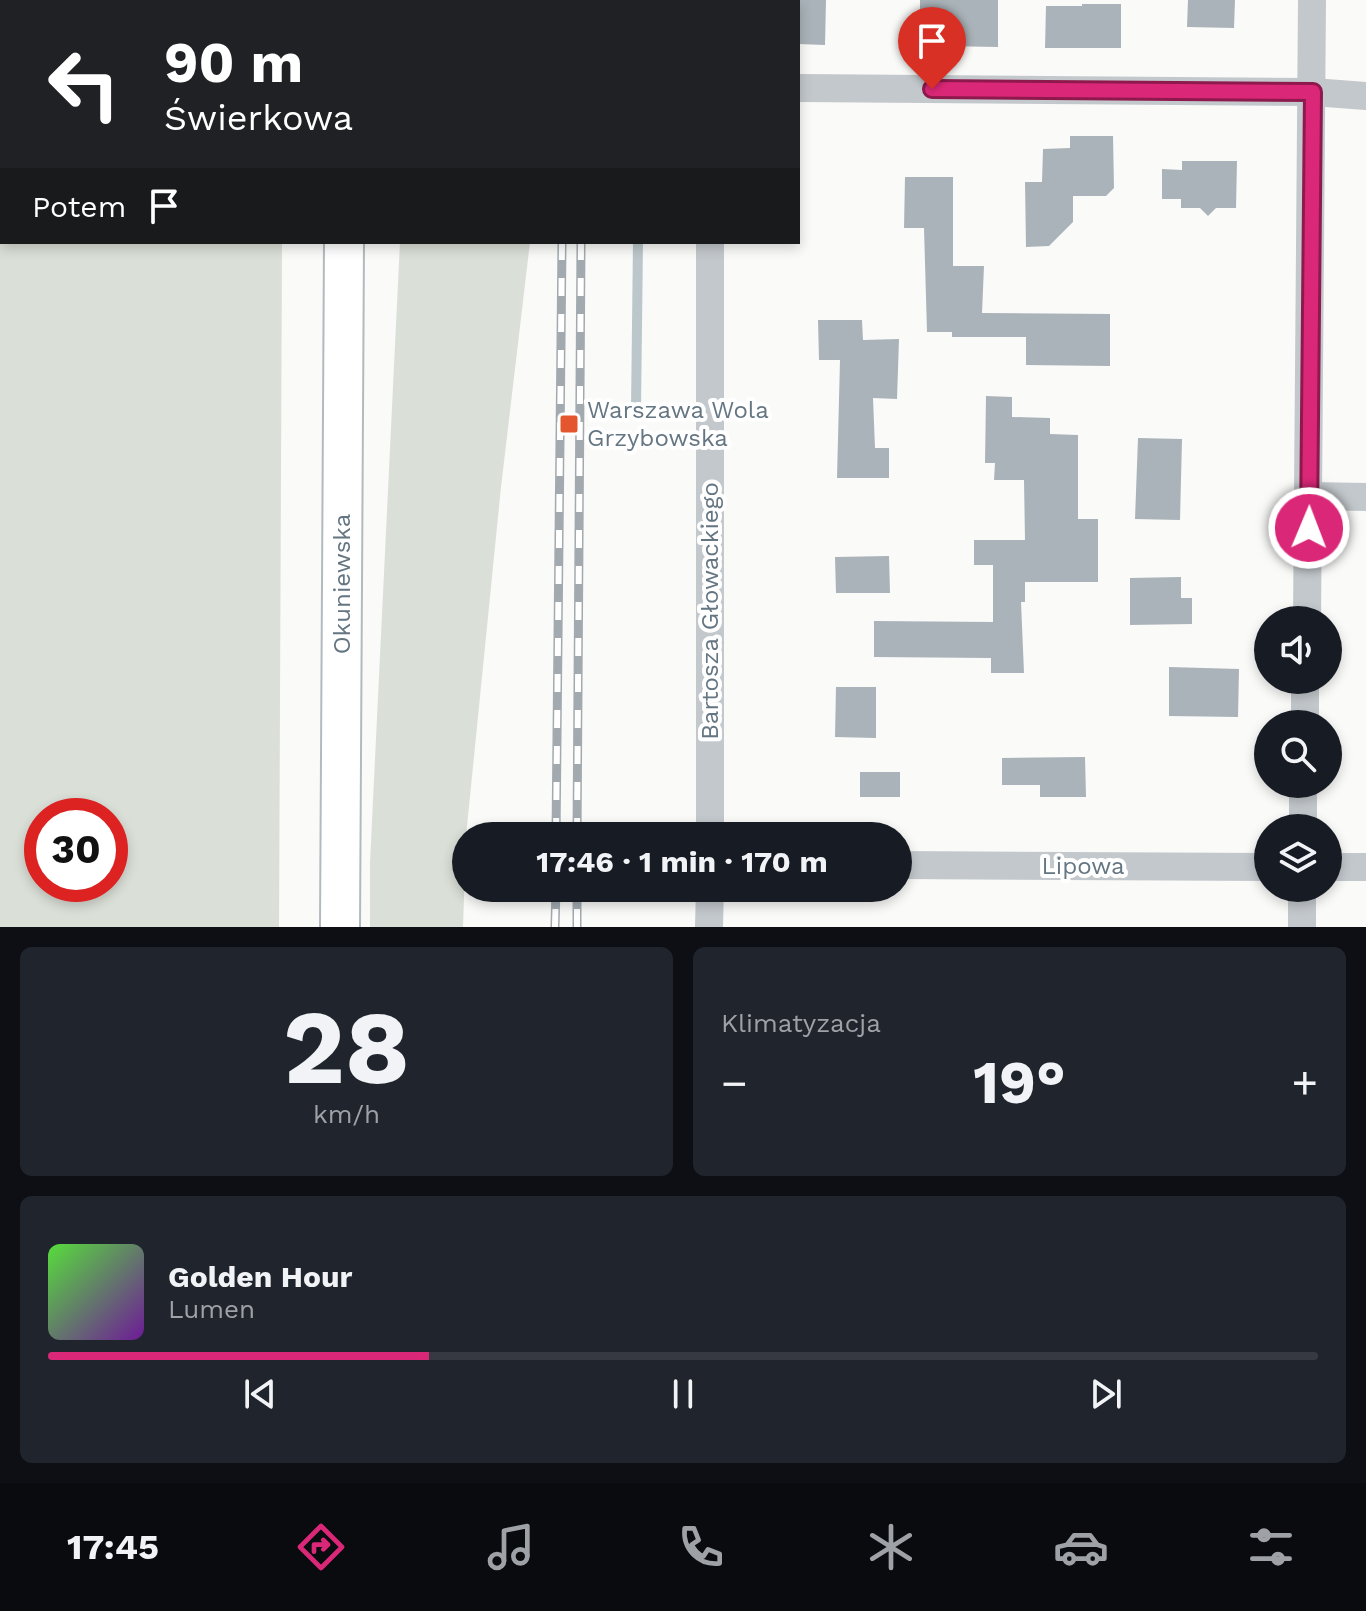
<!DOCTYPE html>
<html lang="pl">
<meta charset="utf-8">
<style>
:root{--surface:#171b24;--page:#20242c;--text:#f1f3f6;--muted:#9ea1a6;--line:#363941;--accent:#db2777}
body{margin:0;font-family:"Work Sans",sans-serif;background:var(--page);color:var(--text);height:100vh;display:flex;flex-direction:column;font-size:30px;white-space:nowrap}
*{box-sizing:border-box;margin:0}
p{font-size:26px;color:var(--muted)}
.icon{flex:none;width:44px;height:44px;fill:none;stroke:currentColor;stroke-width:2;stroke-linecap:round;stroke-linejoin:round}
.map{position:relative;height:927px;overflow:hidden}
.sheet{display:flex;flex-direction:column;gap:20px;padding:20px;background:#0d0f14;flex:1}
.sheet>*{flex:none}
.banner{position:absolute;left:0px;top:0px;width:800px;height:244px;box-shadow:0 4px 12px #0003;background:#202124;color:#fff;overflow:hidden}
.controls{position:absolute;left:1254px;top:606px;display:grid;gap:16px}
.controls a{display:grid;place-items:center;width:88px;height:88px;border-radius:50%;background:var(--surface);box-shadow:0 4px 12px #0003;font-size:40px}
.speed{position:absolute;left:24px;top:798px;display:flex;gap:16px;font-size:40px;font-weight:700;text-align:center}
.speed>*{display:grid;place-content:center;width:104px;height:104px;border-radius:50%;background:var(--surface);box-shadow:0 4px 12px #0003;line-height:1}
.speed .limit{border:12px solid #d22;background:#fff;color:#111}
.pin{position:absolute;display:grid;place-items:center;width:68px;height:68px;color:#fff;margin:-82px -34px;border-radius:50% 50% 50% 0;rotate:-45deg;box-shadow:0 0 8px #0007}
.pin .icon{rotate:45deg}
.me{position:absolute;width:88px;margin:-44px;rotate:1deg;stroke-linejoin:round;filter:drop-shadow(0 0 6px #0008)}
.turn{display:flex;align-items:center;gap:28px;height:168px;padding:0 32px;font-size:36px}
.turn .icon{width:104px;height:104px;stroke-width:2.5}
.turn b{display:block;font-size:56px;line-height:68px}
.then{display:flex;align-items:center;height:76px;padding:0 32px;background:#0003;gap:16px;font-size:30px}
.big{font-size:60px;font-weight:700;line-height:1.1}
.sheet .tile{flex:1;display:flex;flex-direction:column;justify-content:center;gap:12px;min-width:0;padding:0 28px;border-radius:12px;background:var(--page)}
.sheet .dial{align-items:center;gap:0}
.dial b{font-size:104px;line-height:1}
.song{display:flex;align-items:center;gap:24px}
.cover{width:96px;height:96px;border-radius:12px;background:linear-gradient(135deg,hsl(110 70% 55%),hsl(280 70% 35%))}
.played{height:8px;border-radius:4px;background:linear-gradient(90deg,var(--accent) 30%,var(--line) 30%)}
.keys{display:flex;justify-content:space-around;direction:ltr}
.heat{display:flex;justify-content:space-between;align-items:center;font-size:44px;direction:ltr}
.sheet .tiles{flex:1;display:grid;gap:20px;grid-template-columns:1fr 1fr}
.tile:last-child{grid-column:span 2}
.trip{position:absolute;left:452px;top:822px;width:460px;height:80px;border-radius:40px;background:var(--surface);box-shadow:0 4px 12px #0003;font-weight:700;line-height:80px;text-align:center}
.tab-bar{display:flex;height:128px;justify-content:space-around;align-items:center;background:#090b0e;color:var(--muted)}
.tab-bar .icon{width:56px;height:56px}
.tab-bar .active{color:var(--accent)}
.tab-bar b{font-size:36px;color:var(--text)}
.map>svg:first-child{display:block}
.green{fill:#dadfd7;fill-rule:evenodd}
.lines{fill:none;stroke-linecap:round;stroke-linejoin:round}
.stream{stroke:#bbc7cb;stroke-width:10}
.building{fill:#aab3b9}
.secondary-casing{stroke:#b3babf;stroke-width:42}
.street{stroke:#c3c8cc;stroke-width:28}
.secondary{stroke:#fff;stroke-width:38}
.rail-casing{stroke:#a2aab0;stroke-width:9}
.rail{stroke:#fff;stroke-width:6;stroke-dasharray:18;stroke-linecap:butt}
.route-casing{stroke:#8e194d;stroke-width:20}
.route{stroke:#db2777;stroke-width:14}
.poi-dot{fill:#e4572e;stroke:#fff;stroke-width:3}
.labels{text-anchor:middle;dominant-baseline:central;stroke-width:8;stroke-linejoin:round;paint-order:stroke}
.poi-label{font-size:24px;fill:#657683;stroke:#fff;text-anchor:start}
.street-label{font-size:24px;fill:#657683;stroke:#fff}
</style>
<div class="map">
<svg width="1366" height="927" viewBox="0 0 1366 927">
<rect width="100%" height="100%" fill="#fafaf8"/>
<!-- green -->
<g class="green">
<path d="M0,0H283L2,2V242H282L279,927H0ZM42,816H110V884H42Z"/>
<rect x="403" y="0" width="127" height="2"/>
<polygon points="400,242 530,242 501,487 466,836 463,927 370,927 370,863"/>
</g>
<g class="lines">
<!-- stream -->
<g class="stream">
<polyline points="639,2 639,0"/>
<polyline points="636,409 638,242"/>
</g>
</g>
<!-- building -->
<g class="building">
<polygon points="798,0 826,0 825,45 798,44"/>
<polygon points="920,0 998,0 998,47 942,46 943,32 920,32"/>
<polygon points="1188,0 1235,0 1234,28 1187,27"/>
<polygon points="1082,4 1121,4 1121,48 1045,48 1046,6 1082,6"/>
<polygon points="1070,136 1113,136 1114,188 1106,196 1073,196 1073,222 1049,246 1026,247 1025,182 1042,182 1043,149 1070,148"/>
<polygon points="1182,161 1237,161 1236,208 1216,208 1208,216 1200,208 1181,208 1181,199 1162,199 1162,169 1182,170"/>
<polygon points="905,177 953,177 953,266 984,266 982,313 1110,314 1110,366 1026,365 1026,337 952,337 952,332 927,332 924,228 904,228"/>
<polygon points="818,320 862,320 863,340 899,339 897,399 873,398 875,448 889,448 889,478 837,478 840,360 819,360"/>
<polygon points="986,396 1012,397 1012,417 1050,418 1050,434 1078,435 1078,519 1098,519 1098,582 1025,582 1025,602 1021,602 1024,673 991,673 991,658 874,657 874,621 993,622 993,565 974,565 974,540 1025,540 1024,480 994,480 995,463 985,463"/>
<polygon points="1138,438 1182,439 1180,520 1135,519"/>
<polygon points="889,556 890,593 836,593 835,557"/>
<polygon points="1181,577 1181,598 1192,598 1192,624 1130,625 1130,578"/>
<polygon points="1169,667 1239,669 1238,717 1169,716"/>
<polygon points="836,687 876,687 876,738 835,737"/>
<polygon points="1085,757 1086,797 1040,797 1040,785 1002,785 1002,758"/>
<rect x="860" y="772" width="40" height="25"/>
</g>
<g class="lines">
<!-- secondary casing -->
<g class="secondary-casing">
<g id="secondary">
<polyline points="343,2 343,0"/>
<polyline points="340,927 344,242"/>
</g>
</g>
<!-- street -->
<g class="street">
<polyline points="709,0 709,2"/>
<polyline points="798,88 1313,92 1366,96"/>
<polyline points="1309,496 1366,497"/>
<polyline points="1307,620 1312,0"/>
<polyline points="1305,724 1305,680"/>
<polyline points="1303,828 1303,784"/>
<polyline points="710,836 710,242"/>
<polyline points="898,865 1268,867"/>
<polyline points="1328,867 1366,867"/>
<polyline points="709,927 710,888"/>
<polyline points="1302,927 1302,888"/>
</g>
<!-- secondary -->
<use href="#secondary" class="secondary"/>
<!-- rail casing -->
<g class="rail-casing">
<g id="rail">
<polyline points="564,2 564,0"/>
<polyline points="583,2 583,0"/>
<polyline points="556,836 562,242"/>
<polyline points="577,836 581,242"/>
<polyline points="555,927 556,888"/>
<polyline points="577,927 577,888"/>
</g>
</g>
<!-- rail -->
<use href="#rail" class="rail"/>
</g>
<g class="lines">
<!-- route casing -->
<g class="route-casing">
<polyline id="route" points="932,89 1313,92 1309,528"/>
</g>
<!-- route -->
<use href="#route" class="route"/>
</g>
<!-- markers -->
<rect class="poi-dot" x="559" y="414" width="20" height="20" rx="4"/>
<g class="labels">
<!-- poi labels -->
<g class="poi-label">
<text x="587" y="410">Warszawa Wola<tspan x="587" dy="28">Grzybowska</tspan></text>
</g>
<!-- street labels -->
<g class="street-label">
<text transform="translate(342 584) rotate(-90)">Okuniewska</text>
<text transform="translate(710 611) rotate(-90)">Bartosza Głowackiego</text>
<text x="1083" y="866">Lipowa</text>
</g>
</g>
</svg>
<div class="controls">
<a><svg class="icon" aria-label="sound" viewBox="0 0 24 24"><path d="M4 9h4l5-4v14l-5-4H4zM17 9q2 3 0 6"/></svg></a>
<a><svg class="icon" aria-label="search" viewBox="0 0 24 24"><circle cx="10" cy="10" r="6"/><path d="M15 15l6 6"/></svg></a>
<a><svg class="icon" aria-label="layers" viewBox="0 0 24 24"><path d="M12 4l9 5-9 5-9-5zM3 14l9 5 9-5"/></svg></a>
</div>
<div class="speed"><div class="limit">30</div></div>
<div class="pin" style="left:932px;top:89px;background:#d93025"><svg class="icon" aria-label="arrive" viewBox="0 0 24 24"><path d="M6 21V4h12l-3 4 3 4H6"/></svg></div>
<svg class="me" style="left:1309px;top:528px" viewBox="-20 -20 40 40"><circle r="17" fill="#db2777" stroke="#fff" stroke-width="3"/><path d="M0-11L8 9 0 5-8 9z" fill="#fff"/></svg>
<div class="trip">17:46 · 1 min · 170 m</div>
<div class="banner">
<div class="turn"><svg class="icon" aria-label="left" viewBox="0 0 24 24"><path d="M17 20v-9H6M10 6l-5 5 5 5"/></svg><div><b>90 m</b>Świerkowa</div></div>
<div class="then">Potem<svg class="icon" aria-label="arrive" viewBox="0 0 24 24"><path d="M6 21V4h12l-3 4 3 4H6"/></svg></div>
</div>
</div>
<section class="sheet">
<div class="tiles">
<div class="tile dial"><b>28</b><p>km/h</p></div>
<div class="tile"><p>Klimatyzacja</p>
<div class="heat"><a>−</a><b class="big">19°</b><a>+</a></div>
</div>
<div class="tile">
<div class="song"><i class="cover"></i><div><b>Golden Hour</b><p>Lumen</p></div></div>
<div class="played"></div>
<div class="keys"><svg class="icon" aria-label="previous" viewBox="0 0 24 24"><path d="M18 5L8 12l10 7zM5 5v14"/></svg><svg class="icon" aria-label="pause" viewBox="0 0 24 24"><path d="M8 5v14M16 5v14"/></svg><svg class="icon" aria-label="next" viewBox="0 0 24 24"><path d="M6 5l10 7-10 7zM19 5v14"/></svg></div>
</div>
</div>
</section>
<nav class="tab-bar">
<b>17:45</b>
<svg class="icon active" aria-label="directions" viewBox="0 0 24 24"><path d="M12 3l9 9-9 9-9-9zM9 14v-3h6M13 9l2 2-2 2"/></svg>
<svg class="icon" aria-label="music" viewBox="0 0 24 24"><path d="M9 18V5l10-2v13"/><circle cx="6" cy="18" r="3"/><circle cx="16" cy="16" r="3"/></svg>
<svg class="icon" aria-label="phone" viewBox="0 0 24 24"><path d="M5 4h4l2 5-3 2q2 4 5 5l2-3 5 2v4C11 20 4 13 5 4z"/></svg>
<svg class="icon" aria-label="climate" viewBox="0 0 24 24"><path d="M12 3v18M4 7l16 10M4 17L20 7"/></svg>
<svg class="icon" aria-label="car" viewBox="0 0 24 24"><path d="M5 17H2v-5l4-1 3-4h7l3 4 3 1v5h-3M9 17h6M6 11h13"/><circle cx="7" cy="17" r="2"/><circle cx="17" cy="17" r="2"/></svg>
<svg class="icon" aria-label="filters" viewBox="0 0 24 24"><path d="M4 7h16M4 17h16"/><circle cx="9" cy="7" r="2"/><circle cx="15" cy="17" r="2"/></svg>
</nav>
